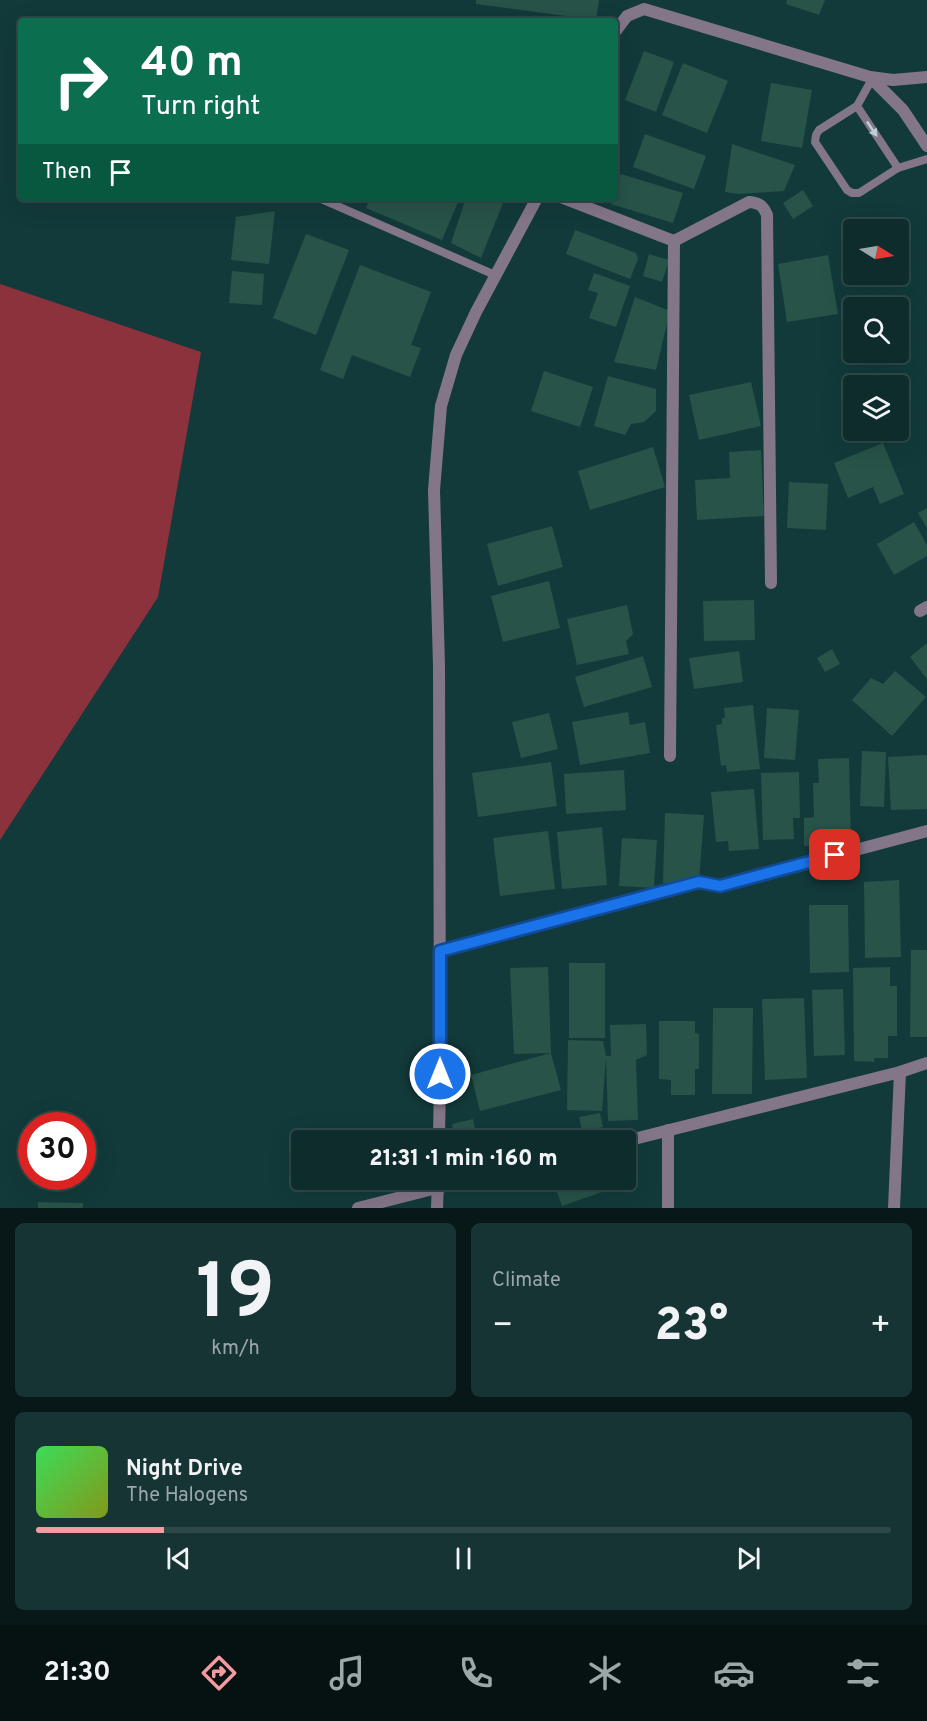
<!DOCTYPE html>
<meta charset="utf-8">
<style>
:root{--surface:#0e2c2c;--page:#173434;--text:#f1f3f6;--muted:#9ba7a9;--line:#2e4848;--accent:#f49aa0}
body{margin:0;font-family:Overpass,sans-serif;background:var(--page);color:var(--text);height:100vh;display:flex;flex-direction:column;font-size:22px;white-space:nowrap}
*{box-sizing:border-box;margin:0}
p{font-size:20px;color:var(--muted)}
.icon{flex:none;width:33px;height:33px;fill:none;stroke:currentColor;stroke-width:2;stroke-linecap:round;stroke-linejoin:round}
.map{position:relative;height:1208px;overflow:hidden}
.side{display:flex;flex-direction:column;gap:15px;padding:15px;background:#081818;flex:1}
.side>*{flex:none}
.banner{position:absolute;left:18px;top:18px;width:600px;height:183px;border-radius:6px;box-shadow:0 6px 24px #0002,0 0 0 2px var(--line);background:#0b6e4f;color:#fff;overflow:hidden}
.needle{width:39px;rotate:101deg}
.fabs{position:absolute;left:843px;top:219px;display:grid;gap:12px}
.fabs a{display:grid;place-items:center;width:66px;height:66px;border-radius:6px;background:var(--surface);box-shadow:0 6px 24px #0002,0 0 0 2px var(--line);font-size:30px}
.speed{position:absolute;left:18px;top:1112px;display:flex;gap:12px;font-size:30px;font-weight:700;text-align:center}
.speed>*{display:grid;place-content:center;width:78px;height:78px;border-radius:50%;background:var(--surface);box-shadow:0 6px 24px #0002,0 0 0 2px var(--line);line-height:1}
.speed .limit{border:9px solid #d22;background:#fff;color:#111}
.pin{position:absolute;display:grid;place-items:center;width:51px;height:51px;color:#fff;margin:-26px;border-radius:12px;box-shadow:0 3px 9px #0006}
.me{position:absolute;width:66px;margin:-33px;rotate:0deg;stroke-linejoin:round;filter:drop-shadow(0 0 4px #0008)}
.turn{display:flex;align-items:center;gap:21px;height:126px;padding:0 24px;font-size:27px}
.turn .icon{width:78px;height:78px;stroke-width:2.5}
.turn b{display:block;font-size:42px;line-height:51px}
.then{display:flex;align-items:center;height:57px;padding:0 24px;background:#0003;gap:12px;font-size:22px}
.big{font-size:45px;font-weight:800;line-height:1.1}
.side .card{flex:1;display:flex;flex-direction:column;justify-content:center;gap:9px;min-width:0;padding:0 21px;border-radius:9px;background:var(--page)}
.side .dial{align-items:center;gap:0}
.dial b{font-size:78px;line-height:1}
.song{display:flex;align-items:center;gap:18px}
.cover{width:72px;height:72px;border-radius:9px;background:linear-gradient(135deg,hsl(130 70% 55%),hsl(70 70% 35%))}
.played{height:6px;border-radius:3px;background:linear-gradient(90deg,var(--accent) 15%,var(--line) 15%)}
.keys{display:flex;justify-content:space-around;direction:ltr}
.heat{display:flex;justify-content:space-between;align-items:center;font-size:33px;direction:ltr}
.side .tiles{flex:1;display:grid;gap:15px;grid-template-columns:1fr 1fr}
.card:last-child{grid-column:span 2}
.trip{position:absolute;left:291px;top:1130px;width:345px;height:60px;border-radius:6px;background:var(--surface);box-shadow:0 6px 24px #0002,0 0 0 2px var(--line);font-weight:800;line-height:60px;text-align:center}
.dock{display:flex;height:96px;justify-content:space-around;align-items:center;background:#061212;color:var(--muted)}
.dock .icon{width:42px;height:42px}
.dock .active{color:var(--accent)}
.dock b{font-size:27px;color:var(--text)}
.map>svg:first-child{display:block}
.green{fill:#8c323d}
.building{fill:#275349}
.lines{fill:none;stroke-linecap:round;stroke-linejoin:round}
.service{stroke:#847689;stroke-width:8}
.minor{stroke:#847689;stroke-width:12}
.oneway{fill:#bad2d6}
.route-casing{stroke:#114b97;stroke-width:15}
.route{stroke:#1a73e8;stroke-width:10}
</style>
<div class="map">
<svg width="927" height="1208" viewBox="0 0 927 1208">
<rect width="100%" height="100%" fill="#123a3a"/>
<!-- green -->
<polygon class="green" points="0,284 201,352 158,597 0,840"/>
<!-- building -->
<g class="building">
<polygon points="476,0 599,0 596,20 476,4"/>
<polygon points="787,0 825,0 819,15 786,4"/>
<polygon points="644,51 674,62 656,112 625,100"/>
<polygon points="683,63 728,81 707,133 662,115"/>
<polygon points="771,83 812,90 802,148 761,141"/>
<polygon points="645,134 706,156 694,189 633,167"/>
<polygon points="732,144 795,165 784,191 739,194 725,192"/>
<polygon points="621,174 683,193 673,223 611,204 613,198 615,198 615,192"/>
<polygon points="803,190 813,206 793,219 783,203"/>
<polygon points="370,198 449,198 458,202 442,240 366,208"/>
<polygon points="466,198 505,198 481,258 451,243"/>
<polygon points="275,211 269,264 231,260 236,217"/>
<polygon points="575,230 636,253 638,259 630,279 566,254"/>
<polygon points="306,234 349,250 316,335 273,318"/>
<polygon points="649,254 669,260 662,282 643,276"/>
<polygon points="828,255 838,314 787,322 778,264"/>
<polygon points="360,265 431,292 411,345 421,348 410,377 352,355 343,379 320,370"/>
<polygon points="232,271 264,274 262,305 229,303"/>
<polygon points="594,273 630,286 616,327 589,318 598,293 588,290"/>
<polygon points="635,297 670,311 656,370 614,362"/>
<polygon points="544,371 593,387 580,427 531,411"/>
<polygon points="608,376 656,389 656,411 644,422 631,424 625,435 594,426"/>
<polygon points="751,382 761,426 699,440 689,395"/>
<polygon points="883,443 904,494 880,504 873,487 848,498 834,463"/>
<polygon points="653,447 665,487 590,510 578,471"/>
<polygon points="761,450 764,516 697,520 695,480 730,478 729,452"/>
<polygon points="789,482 828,484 826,530 787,528"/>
<polygon points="927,508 927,528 918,513"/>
<polygon points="914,522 927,545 927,556 894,575 877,544"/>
<polygon points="552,526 563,567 498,586 487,544"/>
<polygon points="549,581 560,628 503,642 491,596"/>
<polygon points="754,600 755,640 704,641 703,601"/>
<polygon points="627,605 633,634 626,641 629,654 577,665 567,619"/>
<polygon points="927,643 927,679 910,657"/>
<polygon points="832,649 840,664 825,672 817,658"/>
<polygon points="739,651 743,682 694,689 689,658"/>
<polygon points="643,656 652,687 584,707 575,677"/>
<polygon points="895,671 926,697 892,736 852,700 871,678 883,684"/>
<polygon points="753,705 760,769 727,772 726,765 721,766 716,725 722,724 722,718 725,718 724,708"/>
<polygon points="767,708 799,710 795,760 764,758"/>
<polygon points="628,712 630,725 645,722 650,753 580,765 572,722"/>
<polygon points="549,713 558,749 521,758 512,722"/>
<polygon points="862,751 886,752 884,807 860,806"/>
<polygon points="927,755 927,809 891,810 888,757"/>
<polygon points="849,758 851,844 804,846 804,818 814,817 813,783 819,783 818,759"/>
<polygon points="551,762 557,806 478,817 472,773"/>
<polygon points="624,770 626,810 566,814 564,774"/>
<polygon points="799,772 800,818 793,818 794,839 763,840 761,773"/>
<polygon points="754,789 759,849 729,851 728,841 716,842 711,792"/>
<polygon points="665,813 704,815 699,881 663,883"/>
<polygon points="602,827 607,885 562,889 557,832"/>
<polygon points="548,831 555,889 500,896 493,838"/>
<polygon points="622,838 657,840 654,888 619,886"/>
<polygon points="899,880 901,957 865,958 864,882"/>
<polygon points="809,905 848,905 849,972 810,973"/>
<polygon points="911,950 927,950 927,1037 910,1037"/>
<rect x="569" y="963" width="36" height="75"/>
<polygon points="548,967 551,1053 514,1054 510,968"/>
<polygon points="890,967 890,986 897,986 897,1036 888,1036 888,1058 874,1058 874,1062 854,1061 853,968"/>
<polygon points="843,989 845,1055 814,1056 812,990"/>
<polygon points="804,998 807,1078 765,1080 762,999"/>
<polygon points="713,1008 753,1008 752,1094 712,1094"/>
<polygon points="659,1021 695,1021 695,1033 699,1034 699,1069 695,1069 695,1095 671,1095 671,1080 659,1079"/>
<polygon points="646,1024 647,1055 636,1060 638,1120 608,1121 606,1057 602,1111 567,1110 568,1040 603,1041 606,1056 611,1056 610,1025"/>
<polygon points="551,1053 561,1090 480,1111 471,1075"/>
<polygon points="600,1113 603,1127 582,1131 579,1117"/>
<polygon points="473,1119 476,1134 455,1138 452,1124"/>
<polygon points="517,1134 519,1140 498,1140 498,1139"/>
<polygon points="576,1179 600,1179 605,1191 562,1206 555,1186"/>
<polygon points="38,1202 83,1203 83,1208 38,1208"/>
</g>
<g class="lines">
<!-- service -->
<g class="service">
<polyline points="872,79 857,106 898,168 927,159"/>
<polyline points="857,106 819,130 816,135 815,142 847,190 852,193 859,193 898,168"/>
<polyline points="319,198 495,275"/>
</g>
<!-- minor -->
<g class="minor">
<polyline points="615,32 627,16 644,9 870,77 893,80 927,77"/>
<polyline points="870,77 903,110 927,146"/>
<polyline points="563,198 674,241 670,756"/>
<path d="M674,241L749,202C759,203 763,205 767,215L771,583"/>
<polyline points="920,611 927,607"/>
<polyline points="440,951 699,881 720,886 927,831"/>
<polyline points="439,1140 440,1074 439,665 434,490 441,406 456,355 476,312 537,198"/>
<polyline points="626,1141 900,1072 927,1063"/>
<polyline points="358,1208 472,1179"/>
<polyline points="437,1208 438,1182"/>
<polyline points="668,1208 668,1130"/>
<polyline points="894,1208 900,1072"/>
</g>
</g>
<!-- one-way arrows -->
<defs><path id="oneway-solid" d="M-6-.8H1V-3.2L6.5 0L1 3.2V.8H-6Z" transform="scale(1.5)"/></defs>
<use class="oneway" href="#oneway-solid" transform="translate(872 129) rotate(56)"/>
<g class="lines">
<!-- route casing -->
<g class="route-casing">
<polyline id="route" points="440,1074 440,951 699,882 720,886 835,855"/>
</g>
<!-- route -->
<use href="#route" class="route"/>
</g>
</svg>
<div class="fabs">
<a><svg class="needle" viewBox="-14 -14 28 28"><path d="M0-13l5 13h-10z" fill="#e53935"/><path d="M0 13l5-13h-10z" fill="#9ba7a9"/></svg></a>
<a><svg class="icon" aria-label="search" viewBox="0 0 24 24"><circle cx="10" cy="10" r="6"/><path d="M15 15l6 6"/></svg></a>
<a><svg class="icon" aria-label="layers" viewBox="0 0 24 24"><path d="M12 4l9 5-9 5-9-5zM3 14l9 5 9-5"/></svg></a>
</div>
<div class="speed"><div class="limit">30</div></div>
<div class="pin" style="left:835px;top:855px;background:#d93025"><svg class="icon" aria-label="arrive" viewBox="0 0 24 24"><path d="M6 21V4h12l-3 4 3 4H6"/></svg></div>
<svg class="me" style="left:440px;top:1074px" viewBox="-20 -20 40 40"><circle r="17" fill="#1a73e8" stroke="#fff" stroke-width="3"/><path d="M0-11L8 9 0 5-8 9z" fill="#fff"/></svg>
<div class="trip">21:31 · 1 min · 160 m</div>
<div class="banner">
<div class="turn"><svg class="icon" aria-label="right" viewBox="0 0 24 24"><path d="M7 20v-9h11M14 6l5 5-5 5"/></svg><div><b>40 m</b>Turn right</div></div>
<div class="then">Then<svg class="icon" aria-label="arrive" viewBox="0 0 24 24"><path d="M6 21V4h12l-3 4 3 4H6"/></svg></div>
</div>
</div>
<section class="side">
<div class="tiles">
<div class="card dial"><b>19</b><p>km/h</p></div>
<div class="card"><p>Climate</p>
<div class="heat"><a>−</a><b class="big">23°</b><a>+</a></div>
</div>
<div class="card">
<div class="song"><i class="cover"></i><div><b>Night Drive</b><p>The Halogens</p></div></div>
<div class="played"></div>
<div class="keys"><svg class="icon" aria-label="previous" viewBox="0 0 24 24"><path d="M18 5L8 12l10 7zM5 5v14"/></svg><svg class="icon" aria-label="pause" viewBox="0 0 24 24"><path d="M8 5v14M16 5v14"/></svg><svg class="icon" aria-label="next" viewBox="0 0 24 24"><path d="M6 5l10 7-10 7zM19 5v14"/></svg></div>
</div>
</div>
</section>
<nav class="dock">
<b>21:30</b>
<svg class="icon active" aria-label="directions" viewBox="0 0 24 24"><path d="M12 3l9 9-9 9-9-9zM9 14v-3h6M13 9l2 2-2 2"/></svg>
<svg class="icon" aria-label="music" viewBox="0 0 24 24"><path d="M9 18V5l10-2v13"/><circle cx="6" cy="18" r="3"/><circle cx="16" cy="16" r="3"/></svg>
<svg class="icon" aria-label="phone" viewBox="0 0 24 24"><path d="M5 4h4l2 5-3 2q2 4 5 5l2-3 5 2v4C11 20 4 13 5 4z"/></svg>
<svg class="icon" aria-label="climate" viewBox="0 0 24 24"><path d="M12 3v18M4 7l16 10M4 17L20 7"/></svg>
<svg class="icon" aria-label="car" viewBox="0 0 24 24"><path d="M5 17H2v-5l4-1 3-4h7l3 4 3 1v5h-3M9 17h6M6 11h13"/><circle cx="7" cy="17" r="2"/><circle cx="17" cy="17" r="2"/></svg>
<svg class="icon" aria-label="filters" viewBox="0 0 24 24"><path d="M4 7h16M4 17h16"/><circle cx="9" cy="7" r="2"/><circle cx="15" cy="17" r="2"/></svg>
</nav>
